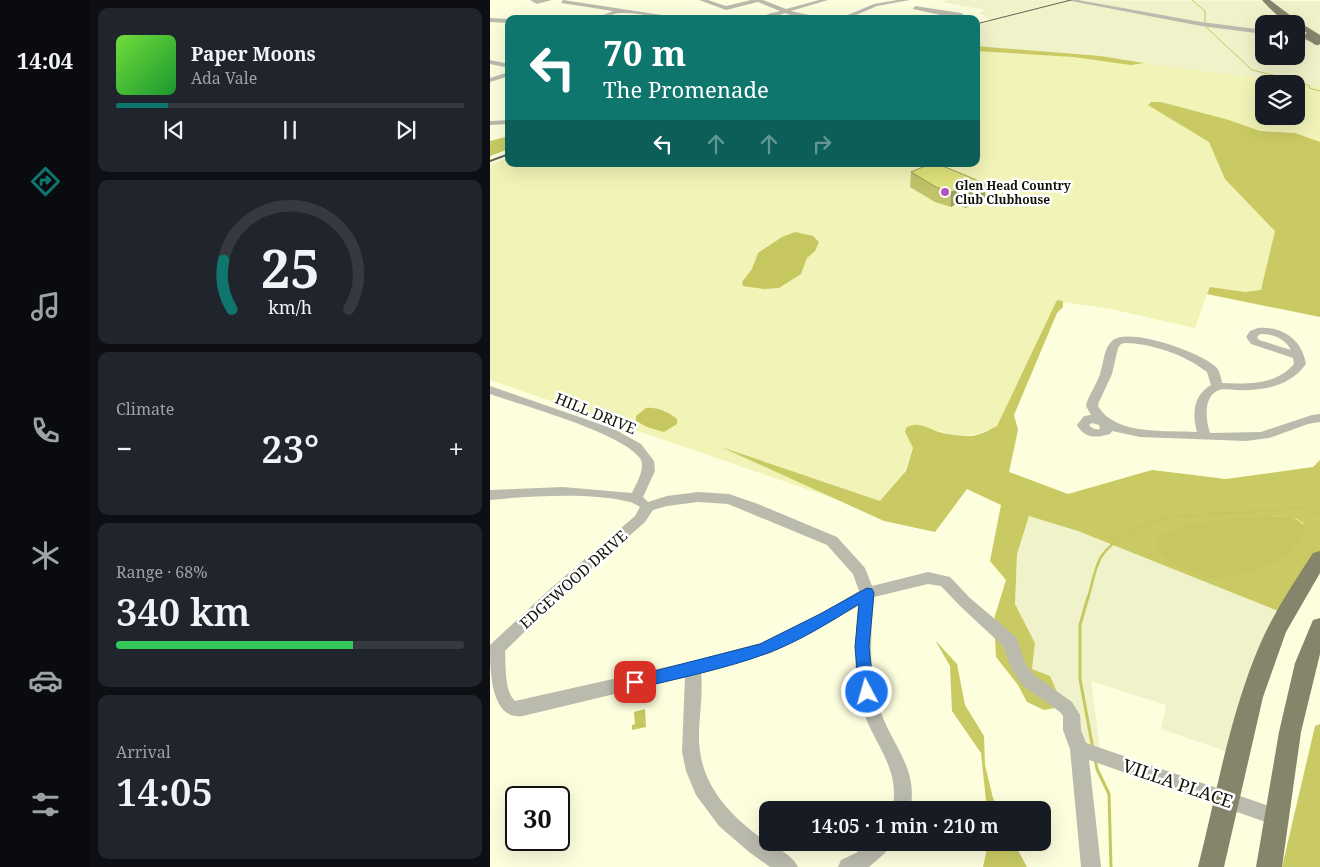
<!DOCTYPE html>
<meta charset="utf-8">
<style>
:root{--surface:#171b24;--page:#20242c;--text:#f1f3f6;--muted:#9ea1a6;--line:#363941;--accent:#0f766e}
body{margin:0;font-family:"Noto Serif",serif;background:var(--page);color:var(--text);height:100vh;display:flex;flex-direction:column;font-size:19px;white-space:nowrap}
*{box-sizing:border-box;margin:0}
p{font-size:16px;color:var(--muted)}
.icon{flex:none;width:28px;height:28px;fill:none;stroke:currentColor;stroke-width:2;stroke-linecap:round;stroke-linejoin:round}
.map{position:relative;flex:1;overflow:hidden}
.panel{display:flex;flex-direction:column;gap:8px;padding:8px;background:#0d0f14;width:400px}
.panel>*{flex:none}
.guide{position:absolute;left:15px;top:15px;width:475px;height:152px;border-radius:10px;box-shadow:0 5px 20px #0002;background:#0f766e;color:#fff;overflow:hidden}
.controls{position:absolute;left:765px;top:15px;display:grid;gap:10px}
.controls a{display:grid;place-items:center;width:50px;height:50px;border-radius:10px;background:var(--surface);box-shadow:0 5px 20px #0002;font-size:25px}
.speed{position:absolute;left:15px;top:786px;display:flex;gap:10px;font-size:25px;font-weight:700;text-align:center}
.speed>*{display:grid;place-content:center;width:65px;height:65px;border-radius:50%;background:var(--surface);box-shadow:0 5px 20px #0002;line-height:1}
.speed .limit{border:2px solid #111;border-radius:8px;background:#fff;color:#111}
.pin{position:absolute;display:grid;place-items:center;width:42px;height:42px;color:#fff;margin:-21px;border-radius:10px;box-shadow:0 2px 8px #0006}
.me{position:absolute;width:55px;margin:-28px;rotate:354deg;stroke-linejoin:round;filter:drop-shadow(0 0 4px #0008)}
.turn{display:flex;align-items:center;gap:18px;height:105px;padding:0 15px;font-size:22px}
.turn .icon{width:65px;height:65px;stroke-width:2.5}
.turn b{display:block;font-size:35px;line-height:42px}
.lanes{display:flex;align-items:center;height:48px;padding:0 15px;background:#0003;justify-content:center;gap:25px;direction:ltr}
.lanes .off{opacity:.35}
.big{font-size:38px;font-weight:600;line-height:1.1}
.panel .tile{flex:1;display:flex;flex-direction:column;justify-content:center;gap:8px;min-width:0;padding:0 18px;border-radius:10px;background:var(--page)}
.panel .dial{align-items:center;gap:0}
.dial svg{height:130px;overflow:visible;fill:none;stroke:var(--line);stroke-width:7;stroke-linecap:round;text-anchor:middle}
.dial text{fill:var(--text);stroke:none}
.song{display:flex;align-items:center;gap:15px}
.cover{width:60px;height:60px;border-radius:8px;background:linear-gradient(135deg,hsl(100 70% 55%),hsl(130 70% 35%))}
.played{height:5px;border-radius:2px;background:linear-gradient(90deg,var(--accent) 15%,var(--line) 15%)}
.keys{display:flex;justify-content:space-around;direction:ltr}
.heat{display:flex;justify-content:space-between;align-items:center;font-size:28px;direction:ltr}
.charge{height:8px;border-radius:4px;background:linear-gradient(90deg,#34c759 68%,var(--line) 0)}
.trip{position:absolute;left:269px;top:801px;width:292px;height:50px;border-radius:10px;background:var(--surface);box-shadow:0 5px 20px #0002;font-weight:600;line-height:50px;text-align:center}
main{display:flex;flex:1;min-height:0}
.tab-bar{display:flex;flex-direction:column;width:90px;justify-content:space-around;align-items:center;background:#090b0e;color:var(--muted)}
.tab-bar .icon{width:35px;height:35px}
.tab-bar .on{color:var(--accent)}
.tab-bar b{font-size:22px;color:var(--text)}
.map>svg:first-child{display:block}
.built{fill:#f0f2ca;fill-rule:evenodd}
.green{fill:#f1f3b7;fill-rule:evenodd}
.forest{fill:#c9ca63;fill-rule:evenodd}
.water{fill:#c7c760}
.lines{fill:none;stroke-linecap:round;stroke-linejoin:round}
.stream-far2{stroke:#c7c760;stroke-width:1}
.stream-far1{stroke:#c7c760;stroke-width:2.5}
.stream{stroke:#c7c760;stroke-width:3}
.minor{fill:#babbad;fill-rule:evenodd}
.major{fill:#84856b;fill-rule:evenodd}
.rail-far1{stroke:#626350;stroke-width:1}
.rail{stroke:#626350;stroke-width:2}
.major-bridge{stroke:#84856b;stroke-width:8}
.wall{fill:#c1c269}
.shaded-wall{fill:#9d9e55}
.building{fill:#e0e27a;stroke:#9d9e55}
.route{fill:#1a73e8;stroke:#114b97}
.poi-dot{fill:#ac54c1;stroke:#fff;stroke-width:2}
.labels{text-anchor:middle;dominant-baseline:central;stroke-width:5;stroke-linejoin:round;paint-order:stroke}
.far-poi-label{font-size:12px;font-weight:bold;fill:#121307;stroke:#fff;text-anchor:start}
.street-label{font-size:15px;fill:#121307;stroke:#fff}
.near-street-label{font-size:18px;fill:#121307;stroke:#fff}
</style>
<main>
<nav class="tab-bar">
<b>14:04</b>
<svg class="icon on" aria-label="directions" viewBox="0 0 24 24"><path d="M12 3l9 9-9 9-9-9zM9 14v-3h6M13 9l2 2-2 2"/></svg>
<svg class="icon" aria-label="music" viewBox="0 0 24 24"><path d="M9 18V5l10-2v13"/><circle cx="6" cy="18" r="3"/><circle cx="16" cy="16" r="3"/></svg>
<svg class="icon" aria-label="phone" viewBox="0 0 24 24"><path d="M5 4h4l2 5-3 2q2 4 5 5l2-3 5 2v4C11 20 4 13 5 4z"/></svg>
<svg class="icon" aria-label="climate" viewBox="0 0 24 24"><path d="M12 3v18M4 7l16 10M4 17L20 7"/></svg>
<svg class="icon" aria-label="car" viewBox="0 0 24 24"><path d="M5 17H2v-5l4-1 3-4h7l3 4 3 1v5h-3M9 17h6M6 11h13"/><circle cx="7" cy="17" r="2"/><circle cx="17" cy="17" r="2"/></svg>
<svg class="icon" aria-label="filters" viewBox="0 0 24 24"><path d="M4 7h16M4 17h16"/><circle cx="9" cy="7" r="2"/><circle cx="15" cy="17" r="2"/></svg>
</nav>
<section class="panel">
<div class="tile">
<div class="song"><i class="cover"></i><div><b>Paper Moons</b><p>Ada Vale</p></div></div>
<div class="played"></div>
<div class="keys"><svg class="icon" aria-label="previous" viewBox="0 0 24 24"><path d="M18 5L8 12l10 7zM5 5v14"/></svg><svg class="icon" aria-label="pause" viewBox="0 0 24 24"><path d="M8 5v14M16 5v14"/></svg><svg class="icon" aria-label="next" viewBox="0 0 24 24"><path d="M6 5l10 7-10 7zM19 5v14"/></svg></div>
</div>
<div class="tile dial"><svg viewBox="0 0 100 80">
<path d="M14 69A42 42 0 1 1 86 69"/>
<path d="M14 69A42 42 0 0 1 9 39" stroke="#0f766e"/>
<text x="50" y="56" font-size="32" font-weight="700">25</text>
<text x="50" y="72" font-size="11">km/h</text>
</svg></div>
<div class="tile"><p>Climate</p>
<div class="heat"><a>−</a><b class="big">23°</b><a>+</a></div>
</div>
<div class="tile"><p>Range · 68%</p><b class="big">340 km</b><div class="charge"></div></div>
<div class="tile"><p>Arrival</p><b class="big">14:05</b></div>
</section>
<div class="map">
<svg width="830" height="867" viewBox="0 0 830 867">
<rect width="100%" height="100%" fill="#fdfedd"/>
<!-- built -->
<g class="built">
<path d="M457,0L830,1V86L623,59L486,47V25L502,21L490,13L495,10L452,2ZM774,24H806V56H774Z"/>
<polygon points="539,515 588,531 793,613 747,755 671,729 676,705 601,681 610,749 594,744 542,669 545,643 525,604 527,554"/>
</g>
<!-- green -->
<path class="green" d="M486,49L654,63L830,86V144L805,133L770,131L739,120L665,102L659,103L730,142L800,228L788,309L717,294L705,328L621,309L567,301L507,426C483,440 459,436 434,426L415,432L423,448L398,517L0,380V165L19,157V164H486ZM774,84H806V116H774Z"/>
<!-- forest -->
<g class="forest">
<polygon points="486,46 610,56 654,63 641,65 583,57 486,51"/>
<polygon points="661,102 671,102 739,120 770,131 805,133 830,142 830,317 717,294 720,287 755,292 771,290 785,231 735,179 719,142 658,105"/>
<polygon points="19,136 19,149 0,156 0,141"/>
<path d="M567,300L573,301V307L567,313L524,415L528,430L519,472L578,494L662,470L736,479L823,467L830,460V557L793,613L588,531L539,516L527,554L525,604L545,643L542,669L560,676L570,699L565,708L554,710L537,702L528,685L506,657L504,619L516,580L500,561L511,505L477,489L445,532L394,521L231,447L390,501L416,471L423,448L415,432L416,428C427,419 442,431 453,433C461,435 473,436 481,436C491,435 499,430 507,426ZM797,516L807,519L814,524L679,532C718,521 756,518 797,516Z"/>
<polygon points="445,640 467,664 475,705 494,736 495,765 503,798 508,810 497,810 491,753 462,711 460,666"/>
<polygon points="830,724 830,867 792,867 825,726"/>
<polygon points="498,843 524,843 537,867 493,867"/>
</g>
<!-- water -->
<g class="water">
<polygon points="305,232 323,236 329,242 325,251 317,258 311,274 289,288 274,289 253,286 252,282 262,269 268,253 292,237"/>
<path d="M156,408C167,407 178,412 187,419V424L174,432L157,427L146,421V416Z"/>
<path d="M797,516C806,518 812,521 816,530C811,539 805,549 797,555C778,569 747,579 722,578C709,577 652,555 670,537C687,520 771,517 797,516Z"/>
<polygon points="155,709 156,727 142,730 142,725 145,724 144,712"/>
</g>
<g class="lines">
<!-- stream-far2 -->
<g class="stream-far2">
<polyline points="702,0 715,11 715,23"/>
<polyline points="716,27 762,70 808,81 820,86 819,88 830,91"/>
</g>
<!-- stream-far1 -->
<path class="stream-far1" d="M598,598C602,586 604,569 611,557C624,537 651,527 673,518L811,508L823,515L830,512"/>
<!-- stream -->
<g class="stream">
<polyline points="598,597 590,625 590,679 603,749"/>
<polyline points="605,759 607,769 619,794 621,867"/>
</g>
<!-- minor -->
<g class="minor">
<polygon points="40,0 62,0 47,4"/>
<path d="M73,0L185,17L188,19C169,19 149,12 131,13C122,13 114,19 104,19L123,11L71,3Z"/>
<polygon points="209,0 218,0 236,6 261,0 273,0 296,9 329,0 338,0 301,11 337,19 308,18 295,13 279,19 272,19 278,14 290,11 268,2 236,10"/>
<polygon points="407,0 420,0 387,6 357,19 348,19 384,4"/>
<polygon points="576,0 588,0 711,22 774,30 774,34 711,26"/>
<polygon points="425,6 471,13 474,15 469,19 423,9"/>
<polygon points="0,18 19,19 19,23 0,22"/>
<polygon points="806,35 830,38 830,42 806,39"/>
<polygon points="0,60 19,64 19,68 0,64"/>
<polygon points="19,72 19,76 0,82 0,78"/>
<polygon points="19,120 19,124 0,125 0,121"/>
<path d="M768,328C793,326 812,340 816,364C799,387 773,391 746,390C741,390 733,388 727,391C713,398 716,421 720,433L771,432L822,415L830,414V422L818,424L779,438L756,441L650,437L622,431L620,434C606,438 595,439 587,425L594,416L601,415L596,406L597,402C601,391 609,381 611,370C614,361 614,348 622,341C638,326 713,353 727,368C730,372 731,378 732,383C758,384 786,385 804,364L803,358L761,344L756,337L760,331ZM770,334C783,334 795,338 801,350L769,340L767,337ZM635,343C664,344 695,355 717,372L721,385C703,395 702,415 707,432C677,430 625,436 608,406L609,402L622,374L628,348L631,344ZM602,423L609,425L610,429C606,430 602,429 599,425Z"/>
<path d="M0,386L124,429L151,444L164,461L165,471L153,497L158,502L177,496L208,492L239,494L268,504L347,537L375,568L382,586L438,572L460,577L480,598L526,637L536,665L544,675L582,702L590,715L591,730L596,743L794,811L796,817L794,823L787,826L599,760L611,867H591L580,749L573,730V716L570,712L532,685L521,668L513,646L470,606L451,586L438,584L384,597C381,632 378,669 388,703C398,742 430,767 420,810H402C412,768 382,743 371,705C363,673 365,638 368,606L340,622L281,653L211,672C213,692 210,710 209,730C207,777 231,807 267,835C279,844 302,853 308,867H280L259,852L229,826L206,795L196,771L192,752L195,677L33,716C0,721 0,669 0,645L60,589L145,516L150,507C146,505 144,503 140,502C101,492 40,496 0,500V490L73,487L142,493C146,484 155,470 151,460C137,434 30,405 0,394ZM208,502L238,504L337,545L363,574L369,591L330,614L271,643L203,661L25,701C14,691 16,665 15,651L70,597L155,522L163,510L177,506Z"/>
<polygon points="379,842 401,842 395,853 379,867 348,867 351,860 366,853"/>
</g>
<!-- major -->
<g class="major">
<path d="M772,0H780L809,22L830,35V40L806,27V24C794,24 780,9 772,0Z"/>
<path d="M830,551V573L796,632L773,697L734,867H708C727,792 740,713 771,642C785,611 804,582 823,553Z"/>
<polygon points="830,618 830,654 811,732 792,867 766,867 789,732 805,663 823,620"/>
</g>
<!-- rail-far1 -->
<polyline class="rail-far1" points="486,24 581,0"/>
<!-- rail -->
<polyline class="rail" points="0,161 19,154"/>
<!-- major-bridge -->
<polyline class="major-bridge" points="819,36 827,41"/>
</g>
<!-- wall -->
<polygon class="wall" points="421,172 495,198 475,208 466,204 461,207 445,202 420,187"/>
<!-- shaded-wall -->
<g class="shaded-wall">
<polygon points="496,184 495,198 475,208 475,193"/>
<polygon points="467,190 466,204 461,207 461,192"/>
</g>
<!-- building -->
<polygon class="building" points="440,164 448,164 496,184 475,193 467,190 461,192 446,187 421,172"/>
<!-- route -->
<path class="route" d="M377,588L382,589L384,593L379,647L384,692L382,697L377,698L371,697L369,692L365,647L369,604C340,622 310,641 278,653C235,669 189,678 145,689L140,687L138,682L140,678L145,676L270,644L330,614Z"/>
<!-- markers -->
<circle class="poi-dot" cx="455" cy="192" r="5"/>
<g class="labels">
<!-- far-poi labels -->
<g class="far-poi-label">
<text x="465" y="185">Glen Head Country<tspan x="465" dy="14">Club Clubhouse</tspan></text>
</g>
<!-- street labels -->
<g class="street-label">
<text transform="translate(106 413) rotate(22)">HILL DRIVE</text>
<text transform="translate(83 579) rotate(-42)">EDGEWOOD DRIVE</text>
</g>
<!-- near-street labels -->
<g class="near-street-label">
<text transform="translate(688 783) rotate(19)">VILLA PLACE</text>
</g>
</g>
</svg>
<div class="controls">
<a><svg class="icon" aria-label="sound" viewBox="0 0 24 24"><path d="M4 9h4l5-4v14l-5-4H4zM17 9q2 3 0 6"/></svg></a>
<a><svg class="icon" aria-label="layers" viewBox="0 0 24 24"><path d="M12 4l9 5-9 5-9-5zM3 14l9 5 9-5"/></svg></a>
</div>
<div class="speed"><div class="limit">30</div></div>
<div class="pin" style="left:145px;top:682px;background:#d93025"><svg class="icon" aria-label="arrive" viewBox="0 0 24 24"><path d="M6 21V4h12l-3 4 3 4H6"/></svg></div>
<svg class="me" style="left:377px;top:692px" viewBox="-20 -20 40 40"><circle r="17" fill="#1a73e8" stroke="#fff" stroke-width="3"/><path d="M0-11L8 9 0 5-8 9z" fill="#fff"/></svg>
<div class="trip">14:05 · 1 min · 210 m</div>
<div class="guide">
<div class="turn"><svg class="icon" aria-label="left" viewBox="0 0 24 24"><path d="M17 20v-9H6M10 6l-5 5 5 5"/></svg><div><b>70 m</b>The Promenade</div></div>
<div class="lanes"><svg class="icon" aria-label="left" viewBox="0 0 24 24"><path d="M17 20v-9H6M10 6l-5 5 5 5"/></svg><svg class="icon off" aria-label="ahead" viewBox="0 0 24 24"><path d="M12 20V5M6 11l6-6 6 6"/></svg><svg class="icon off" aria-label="ahead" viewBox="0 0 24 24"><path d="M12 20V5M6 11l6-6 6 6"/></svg><svg class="icon off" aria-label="right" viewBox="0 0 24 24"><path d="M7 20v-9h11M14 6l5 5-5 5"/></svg></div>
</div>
</div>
</main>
